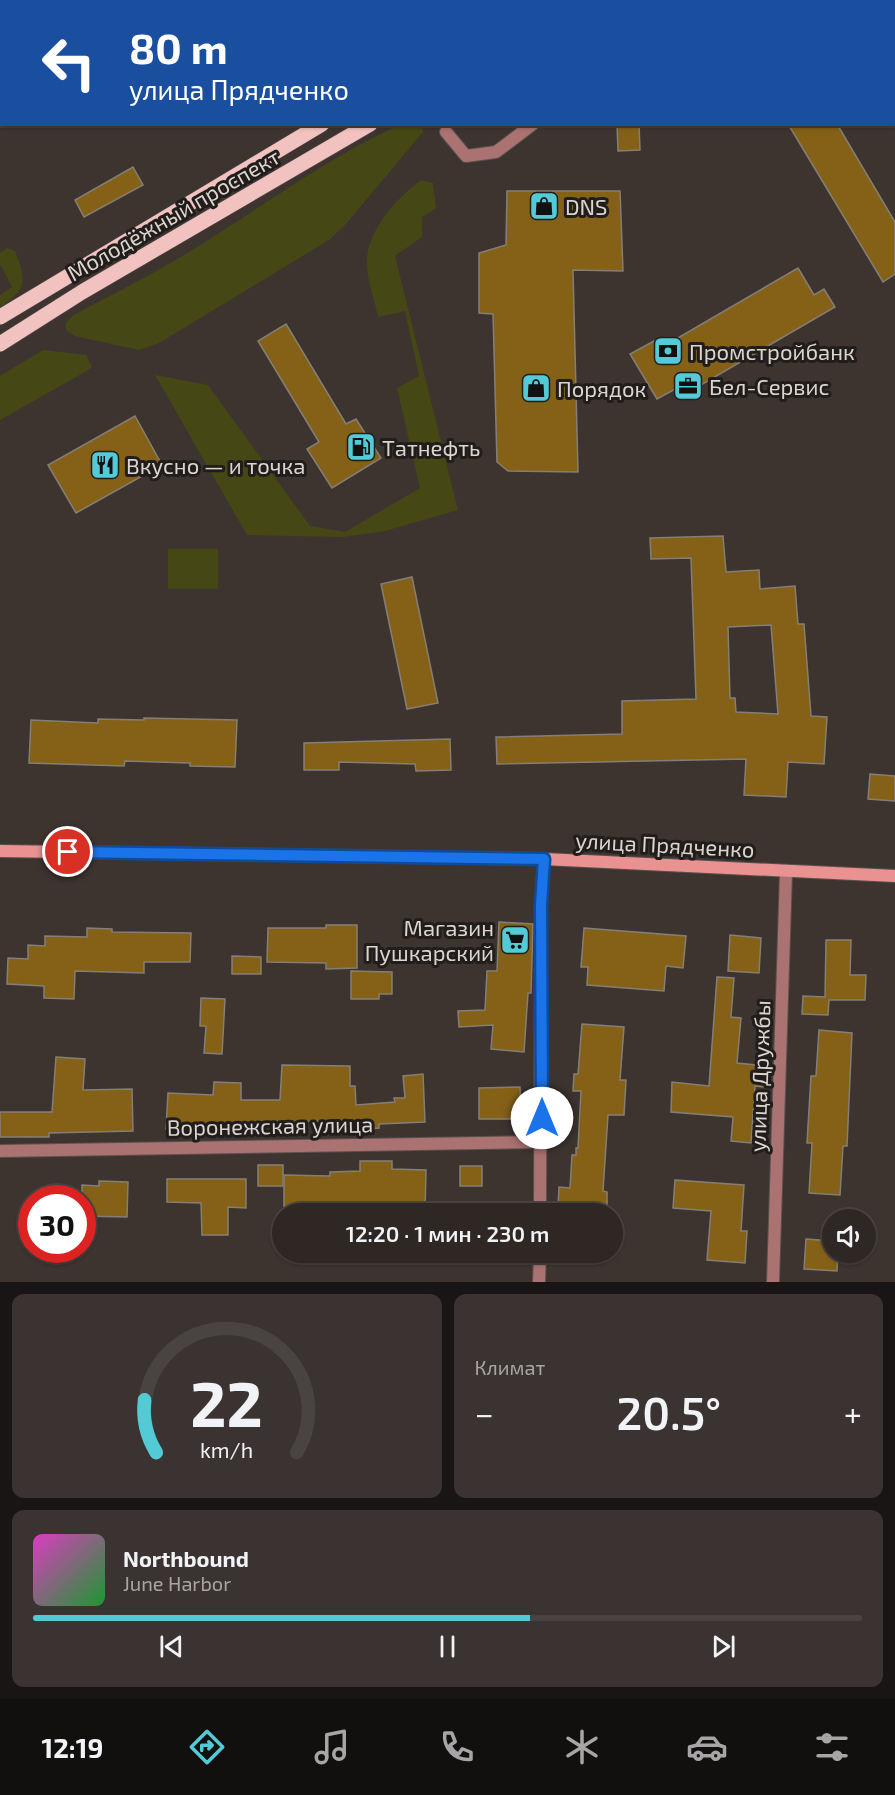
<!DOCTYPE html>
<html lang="ru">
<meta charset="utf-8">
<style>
:root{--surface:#2e2724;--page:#3a3331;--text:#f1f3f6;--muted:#a7a5a6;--line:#494441;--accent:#52cbd7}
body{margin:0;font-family:"Exo 2",sans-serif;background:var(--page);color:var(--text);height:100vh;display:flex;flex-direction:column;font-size:22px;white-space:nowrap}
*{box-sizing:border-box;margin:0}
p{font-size:20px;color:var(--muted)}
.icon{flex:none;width:33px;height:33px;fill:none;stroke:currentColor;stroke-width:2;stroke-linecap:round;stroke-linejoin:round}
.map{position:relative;height:1282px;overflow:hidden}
.side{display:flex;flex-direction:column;gap:12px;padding:12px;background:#191514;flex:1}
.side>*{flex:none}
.banner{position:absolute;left:0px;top:0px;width:896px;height:126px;box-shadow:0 2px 4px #0004,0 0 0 2px var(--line);background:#1a4fa0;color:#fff;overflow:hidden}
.buttons{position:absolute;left:822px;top:1209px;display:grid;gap:12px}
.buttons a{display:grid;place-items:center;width:54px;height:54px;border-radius:50%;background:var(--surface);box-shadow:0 2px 4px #0004,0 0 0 2px var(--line);font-size:30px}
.speed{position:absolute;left:18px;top:1185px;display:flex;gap:12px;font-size:30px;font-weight:700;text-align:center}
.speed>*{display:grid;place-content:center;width:78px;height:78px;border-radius:50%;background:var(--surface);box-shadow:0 2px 4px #0004,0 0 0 2px var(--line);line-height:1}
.speed .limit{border:9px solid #d22;background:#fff;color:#111}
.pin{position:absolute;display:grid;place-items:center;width:51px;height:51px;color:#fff;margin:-26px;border:3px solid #fff;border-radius:50%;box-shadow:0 2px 6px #0007}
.me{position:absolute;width:66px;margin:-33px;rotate:0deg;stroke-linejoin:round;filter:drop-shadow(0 0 4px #0008)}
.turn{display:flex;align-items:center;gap:21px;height:126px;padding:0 30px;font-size:27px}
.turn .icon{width:78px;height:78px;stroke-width:2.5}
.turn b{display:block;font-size:42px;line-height:51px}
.big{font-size:45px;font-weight:600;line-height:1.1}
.side .card{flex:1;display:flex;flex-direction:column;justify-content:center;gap:9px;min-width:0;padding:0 21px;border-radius:12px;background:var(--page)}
.side .dial{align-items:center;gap:0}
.dial svg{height:156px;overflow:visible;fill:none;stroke:var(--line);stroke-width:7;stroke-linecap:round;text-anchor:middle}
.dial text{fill:var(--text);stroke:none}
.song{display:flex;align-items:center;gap:18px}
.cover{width:72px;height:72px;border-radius:9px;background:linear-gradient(135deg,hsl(310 70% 55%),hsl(130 70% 35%))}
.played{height:6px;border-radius:3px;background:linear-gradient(90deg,var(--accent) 60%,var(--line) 60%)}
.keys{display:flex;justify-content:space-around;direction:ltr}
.heat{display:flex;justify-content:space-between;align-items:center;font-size:33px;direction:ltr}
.side .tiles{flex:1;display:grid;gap:12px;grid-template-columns:1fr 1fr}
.card:last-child{grid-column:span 2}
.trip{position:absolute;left:272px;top:1203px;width:351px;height:60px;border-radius:30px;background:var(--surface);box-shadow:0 2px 4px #0004,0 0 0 2px var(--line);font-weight:600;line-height:60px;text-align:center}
.dock{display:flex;height:96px;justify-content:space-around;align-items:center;background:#12100e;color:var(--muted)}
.dock .icon{width:42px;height:42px}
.dock .current{color:var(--accent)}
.dock b{font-size:27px;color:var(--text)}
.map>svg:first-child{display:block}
.green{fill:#454715}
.building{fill:#846117;stroke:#847f76;stroke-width:1.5;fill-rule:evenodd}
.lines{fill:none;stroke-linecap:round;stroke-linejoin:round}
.street-casing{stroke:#59514d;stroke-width:14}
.secondary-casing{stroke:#59514d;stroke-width:14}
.primary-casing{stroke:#59514d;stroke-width:16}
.street{stroke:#aa7271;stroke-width:12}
.secondary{stroke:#ea9291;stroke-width:12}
.primary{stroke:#f1c2c0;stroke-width:15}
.route-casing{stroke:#114b97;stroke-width:15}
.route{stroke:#1a73e8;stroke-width:10}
.labels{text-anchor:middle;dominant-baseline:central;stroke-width:6;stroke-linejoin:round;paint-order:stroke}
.poi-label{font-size:22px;fill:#dbd5d2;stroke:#211d1b;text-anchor:start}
.street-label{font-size:22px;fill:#dbd5d2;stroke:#211d1b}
</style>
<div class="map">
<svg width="895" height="1282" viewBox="0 0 895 1282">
<rect width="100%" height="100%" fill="#3d3430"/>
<!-- green -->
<g class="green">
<path d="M399,125H421L423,132L345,225L329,240L159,343L139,350L75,336L66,330V322L74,315C107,297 140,281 172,262C248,218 318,162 399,125Z"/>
<path d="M421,180L433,183L436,208L422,217V237L395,256L458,510L385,531L343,537L247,535L155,375L208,385L310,526L345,532L420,488L397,388L419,376L405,311L378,317C375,301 368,284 367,267C364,233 396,199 421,180Z"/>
<path d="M7,248L15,251C26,279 28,290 0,307V295L12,287L0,264V253Z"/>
<polygon points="43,350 86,355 92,367 85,372 0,420 0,376"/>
<rect x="168" y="549" width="50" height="40"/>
</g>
<!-- building -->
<g class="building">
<polygon points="617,124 639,124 640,150 618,151"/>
<polygon points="788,124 837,124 895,222 895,274 883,282"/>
<polygon points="133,167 143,185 84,217 75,200"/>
<polygon points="507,191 620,191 623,271 573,270 578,472 508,471 497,462 493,314 479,313 479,253 506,245"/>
<polygon points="798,268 814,295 824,289 835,307 682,396 677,388 657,399 630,354 654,341 659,349"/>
<polygon points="286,324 346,424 356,419 381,458 332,488 307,449 319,442 258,341"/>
<polygon points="135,416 162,465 76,513 48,465"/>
<path d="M723,536L726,572L759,570L760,589L795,586L798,624H804L811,716L827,717L824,764L788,762L786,797L744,795L746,759L497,764L496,737L622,734V701L696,699L691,558L651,559L650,538ZM771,625L778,714L736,712L735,698H730L728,627Z"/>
<polygon points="412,577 438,703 407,709 381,584"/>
<polygon points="144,718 237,720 235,767 190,766 190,763 125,761 124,766 29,763 31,720 98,723 98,719 144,720"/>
<polygon points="450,739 451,770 416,771 415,764 339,762 339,770 304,770 304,743"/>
<polygon points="870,774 895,776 895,801 868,799"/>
<polygon points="499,922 533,924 531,993 528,993 524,1052 491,1049 493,1025 459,1027 458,1011 485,1010 487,971 497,971"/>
<polygon points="326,925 357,925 357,968 326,969 326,963 267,962 268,928 326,928"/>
<polygon points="87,928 112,929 112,932 191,933 190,962 144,962 144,973 75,971 74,999 44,998 44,986 7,984 8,958 28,959 28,945 45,946 45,936 87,937"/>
<polygon points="584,928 686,936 683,968 666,966 664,991 587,985 588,967 581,967"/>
<polygon points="730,935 761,938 759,973 728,971"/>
<polygon points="826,940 851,940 850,975 866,975 865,1000 829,1000 828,1015 802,1014 803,996 825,997"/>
<polygon points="232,956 261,957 261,974 232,974"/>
<polygon points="351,971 392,972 392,994 379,994 379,999 351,999"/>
<polygon points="717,977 734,978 731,1017 741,1018 737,1063 766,1066 764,1087 755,1086 751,1143 731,1141 733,1117 671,1112 672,1082 709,1086"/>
<polygon points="201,998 225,999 222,1054 204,1053 206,1026 200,1026"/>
<polygon points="582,1024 624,1027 620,1080 626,1080 624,1115 608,1115 603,1191 607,1192 607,1208 558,1206 559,1187 570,1188 572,1155 576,1155 576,1148 578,1148 581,1091 573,1091 574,1074 578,1074"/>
<polygon points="819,1030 852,1033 847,1146 843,1146 840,1195 809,1193 812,1143 807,1143 811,1076 816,1076"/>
<polygon points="56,1057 85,1059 83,1090 132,1089 133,1131 49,1133 49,1137 0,1137 0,1112 52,1112"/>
<polygon points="282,1065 350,1066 350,1086 355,1086 356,1105 395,1102 394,1098 405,1098 403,1076 423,1074 425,1122 379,1124 379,1128 358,1130 358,1124 327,1124 327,1121 240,1123 240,1129 166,1129 168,1093 213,1095 214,1082 241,1083 241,1100 280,1100"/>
<polygon points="520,1087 521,1119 479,1119 479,1088"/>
<polygon points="360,1161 392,1161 392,1169 426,1170 425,1214 388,1214 388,1210 331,1211 331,1208 284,1207 284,1175 330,1176 330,1172 360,1171"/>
<rect x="258" y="1165" width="25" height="21"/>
<rect x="460" y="1166" width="22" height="20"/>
<polygon points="167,1179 246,1179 246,1208 228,1207 228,1235 202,1235 201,1203 167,1202"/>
<polygon points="675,1180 744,1185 741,1231 747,1231 745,1263 707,1260 711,1211 673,1208"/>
<polygon points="99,1181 128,1182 127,1217 82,1216 82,1185 99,1186"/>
<polygon points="806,1239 832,1241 832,1252 838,1252 837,1271 804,1269"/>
</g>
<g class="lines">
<!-- street casing -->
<g class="street-casing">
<g id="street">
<polyline points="794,2 797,0"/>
<polyline points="446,132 466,156 496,152 533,124"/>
<polyline points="0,1151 542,1142"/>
<polyline points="540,1214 541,905 544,859"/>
<polyline points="539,1282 540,1252"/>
<polyline points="773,1282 786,872"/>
</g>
</g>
<!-- secondary casing -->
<g class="secondary-casing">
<polyline id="secondary" points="0,851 544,859 895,876"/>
</g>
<!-- primary casing -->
<g class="primary-casing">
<g id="primary">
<polyline points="536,2 538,0"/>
<polyline points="609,2 611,0"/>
<polyline points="0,317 322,124"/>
<polyline points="0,344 82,292 370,124"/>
</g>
</g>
<!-- street -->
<use href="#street" class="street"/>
<!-- secondary -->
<use href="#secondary" class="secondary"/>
<!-- primary -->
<use href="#primary" class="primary"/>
</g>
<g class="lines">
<!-- route casing -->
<g class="route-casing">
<polyline id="route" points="68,852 544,859 541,905 542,1118"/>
</g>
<!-- route -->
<use href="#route" class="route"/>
</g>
<!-- icons -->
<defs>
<g id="shop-square" transform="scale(1.5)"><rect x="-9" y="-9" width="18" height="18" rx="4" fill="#52cbd7" stroke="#211d1b"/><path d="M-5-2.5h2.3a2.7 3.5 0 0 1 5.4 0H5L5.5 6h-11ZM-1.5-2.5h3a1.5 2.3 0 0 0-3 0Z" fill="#111"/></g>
<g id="bank-square" transform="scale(1.5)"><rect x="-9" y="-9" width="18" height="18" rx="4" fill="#52cbd7" stroke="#211d1b"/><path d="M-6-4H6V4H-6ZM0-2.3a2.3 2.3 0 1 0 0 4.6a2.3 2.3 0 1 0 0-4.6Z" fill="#111"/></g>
<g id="office-square" transform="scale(1.5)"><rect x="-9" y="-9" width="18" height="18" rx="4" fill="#52cbd7" stroke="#211d1b"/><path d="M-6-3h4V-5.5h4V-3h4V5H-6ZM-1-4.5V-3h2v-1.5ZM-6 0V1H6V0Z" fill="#111"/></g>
<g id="fuel-square" transform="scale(1.5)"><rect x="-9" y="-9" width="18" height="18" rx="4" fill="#52cbd7" stroke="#211d1b"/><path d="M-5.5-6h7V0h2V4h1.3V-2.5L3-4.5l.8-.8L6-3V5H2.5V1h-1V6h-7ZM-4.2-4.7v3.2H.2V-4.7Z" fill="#111"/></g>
<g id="restaurant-square" transform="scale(1.5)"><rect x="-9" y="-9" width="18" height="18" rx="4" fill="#52cbd7" stroke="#211d1b"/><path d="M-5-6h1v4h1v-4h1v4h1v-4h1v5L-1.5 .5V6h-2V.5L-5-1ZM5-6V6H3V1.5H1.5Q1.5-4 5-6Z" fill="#111"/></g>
<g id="supermarket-square" transform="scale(1.5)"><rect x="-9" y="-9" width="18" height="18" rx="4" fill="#52cbd7" stroke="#211d1b"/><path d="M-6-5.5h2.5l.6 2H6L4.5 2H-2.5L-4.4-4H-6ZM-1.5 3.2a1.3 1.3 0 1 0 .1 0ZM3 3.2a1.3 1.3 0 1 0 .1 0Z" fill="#111"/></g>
</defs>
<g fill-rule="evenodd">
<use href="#shop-square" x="544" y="206"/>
<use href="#bank-square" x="668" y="351"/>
<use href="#office-square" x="688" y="386"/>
<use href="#shop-square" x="536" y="388"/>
<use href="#fuel-square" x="361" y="447"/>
<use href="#restaurant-square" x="105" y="465"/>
<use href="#supermarket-square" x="515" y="940"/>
</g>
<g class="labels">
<!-- poi labels -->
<g class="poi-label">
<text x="565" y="206">DNS</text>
<text x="689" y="351">Промстройбанк</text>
<text x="709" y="386">Бел-Сервис</text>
<text x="557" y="388">Порядок</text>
<text x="382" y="447">Татнефть</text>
<text x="126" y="465">Вкусно — и точка</text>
<text x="494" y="927" text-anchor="end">Магазин<tspan x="494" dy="25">Пушкарский</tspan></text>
</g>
<!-- street labels -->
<g class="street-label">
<text transform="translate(173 214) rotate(-30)">Молодёжный проспект</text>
<text transform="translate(665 844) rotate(3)">улица Прядченко</text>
<text transform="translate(759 1076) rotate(-88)">улица Дружбы</text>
<text transform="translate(270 1125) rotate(-1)">Воронежская улица</text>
</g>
</g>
</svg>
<div class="buttons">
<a><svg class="icon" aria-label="sound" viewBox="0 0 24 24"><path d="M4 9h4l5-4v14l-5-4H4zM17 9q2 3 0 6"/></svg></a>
</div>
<div class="speed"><div class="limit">30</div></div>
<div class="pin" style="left:68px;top:852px;background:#d93025"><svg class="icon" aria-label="arrive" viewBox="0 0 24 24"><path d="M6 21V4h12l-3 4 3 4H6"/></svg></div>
<svg class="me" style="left:542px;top:1118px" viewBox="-20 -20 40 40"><circle r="19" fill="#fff"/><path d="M0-13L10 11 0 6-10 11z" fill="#1a73e8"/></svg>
<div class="trip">12:20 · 1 мин · 230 m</div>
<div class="banner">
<div class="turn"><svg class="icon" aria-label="left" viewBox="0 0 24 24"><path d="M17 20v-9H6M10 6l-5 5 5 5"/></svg><div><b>80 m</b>улица Прядченко</div></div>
</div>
</div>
<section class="side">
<div class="tiles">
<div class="card dial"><svg viewBox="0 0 100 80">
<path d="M14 69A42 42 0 1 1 86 69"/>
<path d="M14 69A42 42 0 0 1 8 42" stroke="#52cbd7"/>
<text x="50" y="56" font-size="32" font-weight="700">22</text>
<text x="50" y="72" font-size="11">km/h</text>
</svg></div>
<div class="card"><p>Климат</p>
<div class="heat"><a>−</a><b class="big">20.5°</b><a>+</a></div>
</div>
<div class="card">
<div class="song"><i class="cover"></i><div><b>Northbound</b><p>June Harbor</p></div></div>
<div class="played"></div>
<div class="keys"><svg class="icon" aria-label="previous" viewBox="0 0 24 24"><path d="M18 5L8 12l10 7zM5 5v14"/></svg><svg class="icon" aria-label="pause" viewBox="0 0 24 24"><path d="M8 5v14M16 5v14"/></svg><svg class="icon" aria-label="next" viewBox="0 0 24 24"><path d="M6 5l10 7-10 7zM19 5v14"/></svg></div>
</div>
</div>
</section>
<nav class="dock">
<b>12:19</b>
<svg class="icon current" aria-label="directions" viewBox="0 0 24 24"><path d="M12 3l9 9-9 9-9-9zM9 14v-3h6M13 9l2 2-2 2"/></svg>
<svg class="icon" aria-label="music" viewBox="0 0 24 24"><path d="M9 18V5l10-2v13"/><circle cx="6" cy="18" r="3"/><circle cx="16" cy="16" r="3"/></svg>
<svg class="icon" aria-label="phone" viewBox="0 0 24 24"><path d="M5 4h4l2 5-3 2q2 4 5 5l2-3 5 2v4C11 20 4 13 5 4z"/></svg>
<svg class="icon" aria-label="climate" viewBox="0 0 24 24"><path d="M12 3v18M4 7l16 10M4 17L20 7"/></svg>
<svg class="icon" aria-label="car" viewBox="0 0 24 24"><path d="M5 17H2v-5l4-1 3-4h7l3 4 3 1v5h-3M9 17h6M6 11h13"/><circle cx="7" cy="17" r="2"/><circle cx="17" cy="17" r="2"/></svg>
<svg class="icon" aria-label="filters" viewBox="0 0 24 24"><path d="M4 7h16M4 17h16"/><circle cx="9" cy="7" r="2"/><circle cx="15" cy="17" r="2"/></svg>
</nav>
